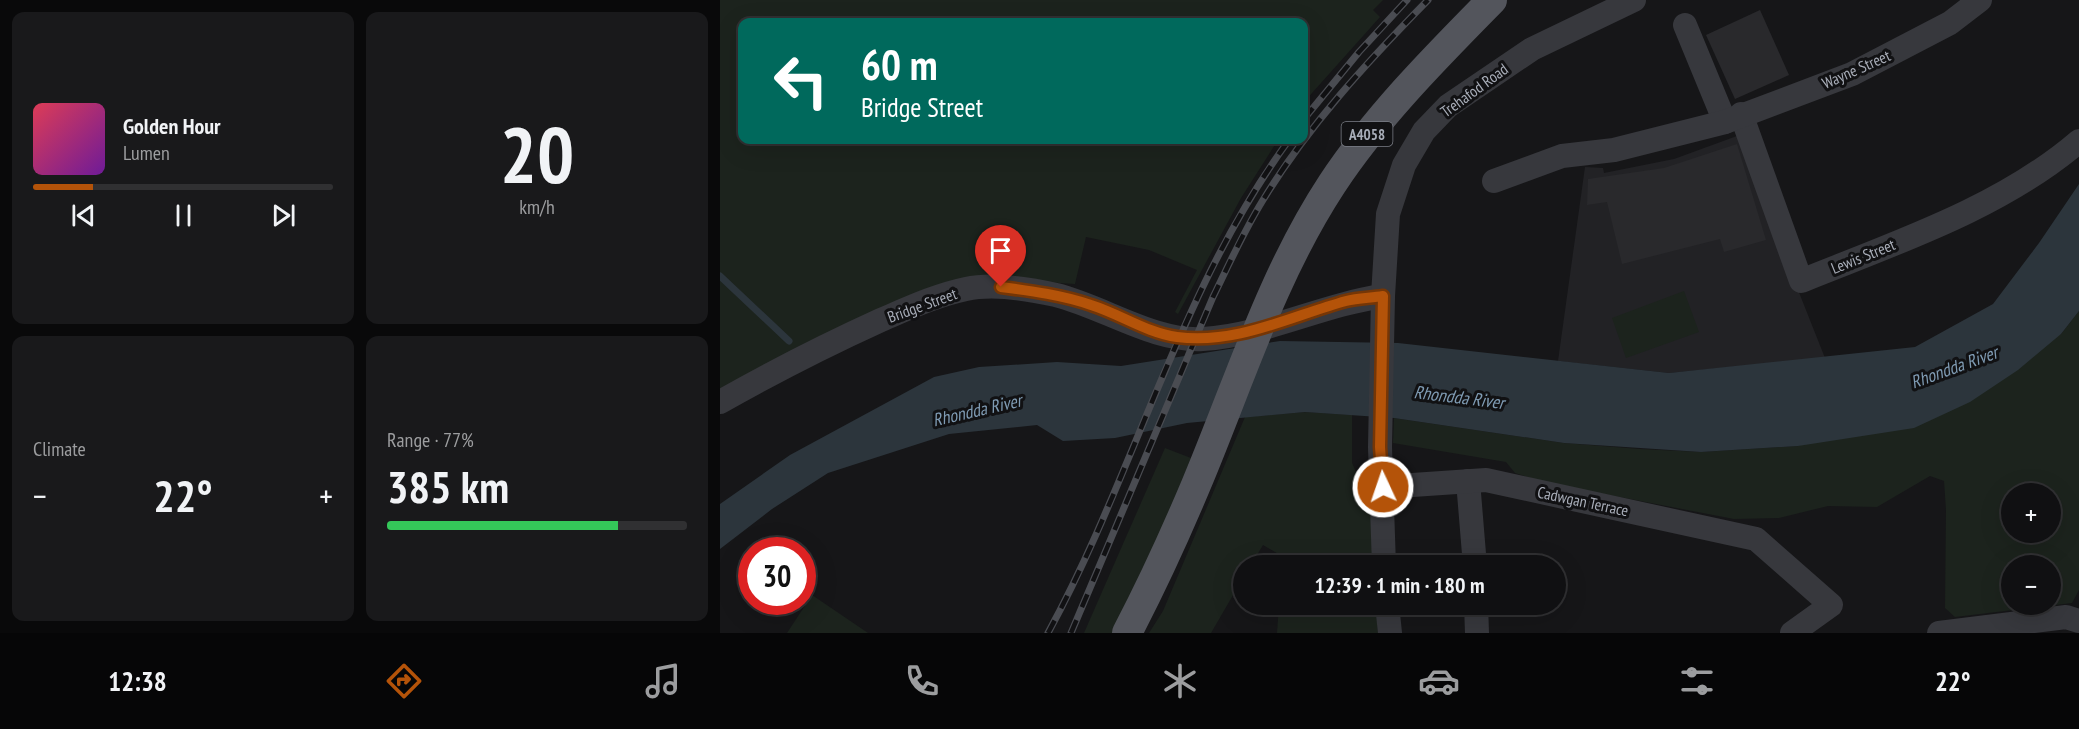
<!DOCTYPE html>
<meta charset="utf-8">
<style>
:root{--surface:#101012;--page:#19191b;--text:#f1f3f6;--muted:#9c9d9f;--line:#303032;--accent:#b45309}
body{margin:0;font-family:"PT Sans Narrow",sans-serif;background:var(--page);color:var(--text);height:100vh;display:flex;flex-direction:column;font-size:22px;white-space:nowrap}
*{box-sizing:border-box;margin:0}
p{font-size:20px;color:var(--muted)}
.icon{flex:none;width:33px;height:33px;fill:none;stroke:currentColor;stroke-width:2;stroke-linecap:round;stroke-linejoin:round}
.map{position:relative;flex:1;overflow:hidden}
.panel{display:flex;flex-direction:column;gap:12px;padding:12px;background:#09090a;width:720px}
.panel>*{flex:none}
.top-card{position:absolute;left:18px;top:18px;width:570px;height:126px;border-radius:12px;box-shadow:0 6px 24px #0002,0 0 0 2px var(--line);background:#00695c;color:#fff;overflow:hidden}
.controls{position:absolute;left:1281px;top:483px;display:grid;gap:12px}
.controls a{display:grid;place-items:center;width:60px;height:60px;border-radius:50%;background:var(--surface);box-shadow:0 6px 24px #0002,0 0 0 2px var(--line);font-size:30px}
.speed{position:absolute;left:18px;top:537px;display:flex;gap:12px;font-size:30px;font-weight:700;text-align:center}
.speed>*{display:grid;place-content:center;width:78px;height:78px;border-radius:50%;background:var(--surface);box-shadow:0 6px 24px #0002,0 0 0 2px var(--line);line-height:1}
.speed .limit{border:9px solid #d22;background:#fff;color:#111}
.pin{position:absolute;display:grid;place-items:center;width:51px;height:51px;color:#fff;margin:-62px -26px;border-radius:50% 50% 50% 0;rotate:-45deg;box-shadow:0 0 6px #0007}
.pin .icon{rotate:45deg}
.me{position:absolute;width:66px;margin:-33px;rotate:357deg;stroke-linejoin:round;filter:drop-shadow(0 0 4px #0008)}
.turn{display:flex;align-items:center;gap:21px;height:126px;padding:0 24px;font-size:27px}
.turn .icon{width:78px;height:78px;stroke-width:2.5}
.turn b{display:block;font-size:42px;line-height:51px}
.big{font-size:45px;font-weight:700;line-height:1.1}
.panel .tile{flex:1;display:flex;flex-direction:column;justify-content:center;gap:9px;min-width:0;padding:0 21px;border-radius:12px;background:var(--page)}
.panel .dial{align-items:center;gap:0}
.dial b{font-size:78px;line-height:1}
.song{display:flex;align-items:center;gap:18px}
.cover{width:72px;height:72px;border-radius:9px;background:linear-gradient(135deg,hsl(350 70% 55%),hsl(280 70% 35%))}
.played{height:6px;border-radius:3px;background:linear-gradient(90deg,var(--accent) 20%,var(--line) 20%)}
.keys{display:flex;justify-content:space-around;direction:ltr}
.heat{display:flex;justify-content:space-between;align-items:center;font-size:33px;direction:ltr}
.charge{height:9px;border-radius:4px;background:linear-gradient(90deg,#34c759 77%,var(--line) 0)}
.panel .tiles{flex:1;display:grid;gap:12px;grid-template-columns:repeat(2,1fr)}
.trip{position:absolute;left:513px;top:555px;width:333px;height:60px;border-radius:30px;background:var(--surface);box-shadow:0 6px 24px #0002,0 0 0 2px var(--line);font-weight:700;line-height:60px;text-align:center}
.tab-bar{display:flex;height:96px;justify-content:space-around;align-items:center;background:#060607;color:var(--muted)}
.tab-bar .icon{width:42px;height:42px}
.tab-bar .active{color:var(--accent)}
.tab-bar b{font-size:27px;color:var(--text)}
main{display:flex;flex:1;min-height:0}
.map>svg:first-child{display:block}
.built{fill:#222225}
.green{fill:#1c231d;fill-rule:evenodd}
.water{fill:#2c353c}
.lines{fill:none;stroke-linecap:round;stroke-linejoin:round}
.stream{stroke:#2c353c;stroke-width:7}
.building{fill:#29292c}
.minor{stroke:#37383d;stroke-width:24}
.major{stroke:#53555c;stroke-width:30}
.rail-casing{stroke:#4a4c52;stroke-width:7}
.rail{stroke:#111113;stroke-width:4.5;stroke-dasharray:14;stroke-linecap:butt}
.route-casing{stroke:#753606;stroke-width:15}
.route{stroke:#b45309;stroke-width:10}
.labels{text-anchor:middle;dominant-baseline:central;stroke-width:6;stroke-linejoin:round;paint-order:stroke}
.shield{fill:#111113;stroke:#7b7e86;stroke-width:1.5}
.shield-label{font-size:15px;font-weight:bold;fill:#a8adb8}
.street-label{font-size:16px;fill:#a8adb8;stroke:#111113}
.water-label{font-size:18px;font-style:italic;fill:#7f9bb3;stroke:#111113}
</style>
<main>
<section class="panel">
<div class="tiles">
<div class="tile">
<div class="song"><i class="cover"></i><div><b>Golden Hour</b><p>Lumen</p></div></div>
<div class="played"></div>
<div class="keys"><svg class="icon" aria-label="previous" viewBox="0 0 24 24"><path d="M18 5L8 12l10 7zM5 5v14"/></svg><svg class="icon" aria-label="pause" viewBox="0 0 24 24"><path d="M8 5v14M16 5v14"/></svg><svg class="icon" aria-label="next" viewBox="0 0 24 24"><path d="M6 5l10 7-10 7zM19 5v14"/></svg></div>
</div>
<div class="tile dial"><b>20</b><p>km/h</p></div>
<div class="tile"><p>Climate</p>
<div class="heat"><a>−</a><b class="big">22°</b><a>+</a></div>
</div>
<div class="tile"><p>Range · 77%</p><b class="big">385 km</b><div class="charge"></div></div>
</div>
</section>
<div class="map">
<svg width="1359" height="633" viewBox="0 0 1359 633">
<rect width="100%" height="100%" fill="#161618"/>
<!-- built -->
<polygon class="built" points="1017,136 1105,358 949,373 838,361 865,167 883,168 884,173 954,159"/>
<!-- green -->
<g class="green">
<polygon points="0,0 663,0 653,10 660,17 584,102 584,22 22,22 22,140 558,140 521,198 458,314 455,312 477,270 429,250 366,237 355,284 274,279 0,396"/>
<polygon points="964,291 979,332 906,358 892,318"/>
<path d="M1359,311V590L1352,603L1235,617L1225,608L1226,510L1224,481L1210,476L1157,507L1108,506L1059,518L1014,519L827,483L795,473L786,462L673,443L674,418L844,443L920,449L981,452L1078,446L1341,334ZM1292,494H1330V532H1292ZM1292,566H1330V604H1292Z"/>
<polygon points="585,412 632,415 632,463 653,509 655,565 561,565 562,556 543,545 531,565 524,566 523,578 491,633 429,633 443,611 525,417"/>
<polygon points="445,448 471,458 448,516 392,633 364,633"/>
<polygon points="92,595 148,633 67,633"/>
<polygon points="559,605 656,605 658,633 557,633"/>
</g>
<!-- water -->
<polygon class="water" points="1359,184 1359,311 1341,334 1298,370 1250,402 1194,428 1078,446 981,452 844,443 674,418 585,412 467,423 395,438 343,441 317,425 229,434 108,473 52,509 0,549 0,504 70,455 214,377 259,367 337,362 401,366 560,341 678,343 949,373 1195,347 1273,304 1319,243"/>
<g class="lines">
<!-- stream -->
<polyline class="stream" points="0,276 69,341"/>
</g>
<!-- building -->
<g class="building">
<polygon points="1040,10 1069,75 1015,99 986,35"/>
<polygon points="1017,144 1046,240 1004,252 1000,239 902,264 887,202 867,205 868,179 944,168"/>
</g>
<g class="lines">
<!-- minor -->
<g class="minor">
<polyline points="965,25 1005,122"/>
<path d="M1021,114L1081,281C1175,243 1281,208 1359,141"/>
<polyline points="774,181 842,156 894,150 1005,122 1132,74 1230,23 1260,0"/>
<path d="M0,402C53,372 106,345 161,320C189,308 217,295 246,289C274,283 309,289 336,295C384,307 434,342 483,339C545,335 601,305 663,296"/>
<polyline points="748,481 755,566"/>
<polyline points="663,487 766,480 1036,539 1111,605 1072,633"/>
<polyline points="664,566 660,447 663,296 668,214 684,165 704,131 728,106 812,49 914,0"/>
<polyline points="667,604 670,633"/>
<polyline points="756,604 757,633"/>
<polyline points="1219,633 1346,617 1359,621"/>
</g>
<!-- major -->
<path class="major" d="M407,633C432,585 455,535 476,485C519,383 551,277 612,184C657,116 715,58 772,0"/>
<!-- rail casing -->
<g class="rail-casing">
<g id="rail">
<polyline points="584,119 639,52 687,0"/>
<path d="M328,633C416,471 459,290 569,140"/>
<path d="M351,633L493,297C509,264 524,231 543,200C588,126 648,61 708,0"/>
</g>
</g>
<!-- rail -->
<use href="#rail" class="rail"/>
</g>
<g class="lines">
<!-- route casing -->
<g class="route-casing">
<path id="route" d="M281,287C311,291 342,295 371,305C400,314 427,333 457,337C516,345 571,316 626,301C638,298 651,298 663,296L660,447L663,487"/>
</g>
<!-- route -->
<use href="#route" class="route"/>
</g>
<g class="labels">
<!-- shield labels -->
<rect class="shield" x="621.5" y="122" width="51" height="24" rx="4.5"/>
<g class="shield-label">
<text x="647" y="134">A4058</text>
</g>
<!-- street labels -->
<g class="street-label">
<text transform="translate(1136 69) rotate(-24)">Wayne Street</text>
<text transform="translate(754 90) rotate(-36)">Trehafod Road</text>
<text transform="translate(1143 256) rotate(-22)">Lewis Street</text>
<text transform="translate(202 305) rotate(-20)">Bridge Street</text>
<text transform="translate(863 501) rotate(12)">Cadwgan Terrace</text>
</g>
<!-- water labels -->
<g class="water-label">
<text transform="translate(1234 367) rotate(-20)">Rhondda River</text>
<text transform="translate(739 397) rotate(7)">Rhondda River</text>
<text transform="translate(257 410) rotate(-13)">Rhondda River</text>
</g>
</g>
</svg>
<div class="controls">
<a>+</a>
<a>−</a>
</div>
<div class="speed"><div class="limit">30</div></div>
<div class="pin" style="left:281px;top:287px;background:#d93025"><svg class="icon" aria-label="arrive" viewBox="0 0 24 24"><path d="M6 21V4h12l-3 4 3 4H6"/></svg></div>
<svg class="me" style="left:663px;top:487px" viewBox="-20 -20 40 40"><circle r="17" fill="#b45309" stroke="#fff" stroke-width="3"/><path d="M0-11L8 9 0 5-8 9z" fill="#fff"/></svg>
<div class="trip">12:39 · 1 min · 180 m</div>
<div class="top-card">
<div class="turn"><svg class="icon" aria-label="left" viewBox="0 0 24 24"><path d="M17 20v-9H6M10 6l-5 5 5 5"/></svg><div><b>60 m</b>Bridge Street</div></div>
</div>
</div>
</main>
<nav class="tab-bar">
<b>12:38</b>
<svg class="icon active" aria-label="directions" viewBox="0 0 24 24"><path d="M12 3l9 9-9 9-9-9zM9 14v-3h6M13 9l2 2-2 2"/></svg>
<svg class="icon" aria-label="music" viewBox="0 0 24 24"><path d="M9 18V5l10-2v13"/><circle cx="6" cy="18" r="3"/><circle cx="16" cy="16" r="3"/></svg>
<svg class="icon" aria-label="phone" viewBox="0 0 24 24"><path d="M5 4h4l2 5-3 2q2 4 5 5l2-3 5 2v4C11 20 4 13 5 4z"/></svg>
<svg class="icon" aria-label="climate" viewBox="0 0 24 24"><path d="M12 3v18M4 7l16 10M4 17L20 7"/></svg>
<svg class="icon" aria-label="car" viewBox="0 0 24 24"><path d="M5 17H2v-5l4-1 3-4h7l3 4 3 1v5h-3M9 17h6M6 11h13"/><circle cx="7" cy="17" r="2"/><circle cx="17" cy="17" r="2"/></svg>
<svg class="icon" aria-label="filters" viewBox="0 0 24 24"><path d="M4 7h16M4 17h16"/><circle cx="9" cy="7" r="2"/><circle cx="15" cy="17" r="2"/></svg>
<b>22°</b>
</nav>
